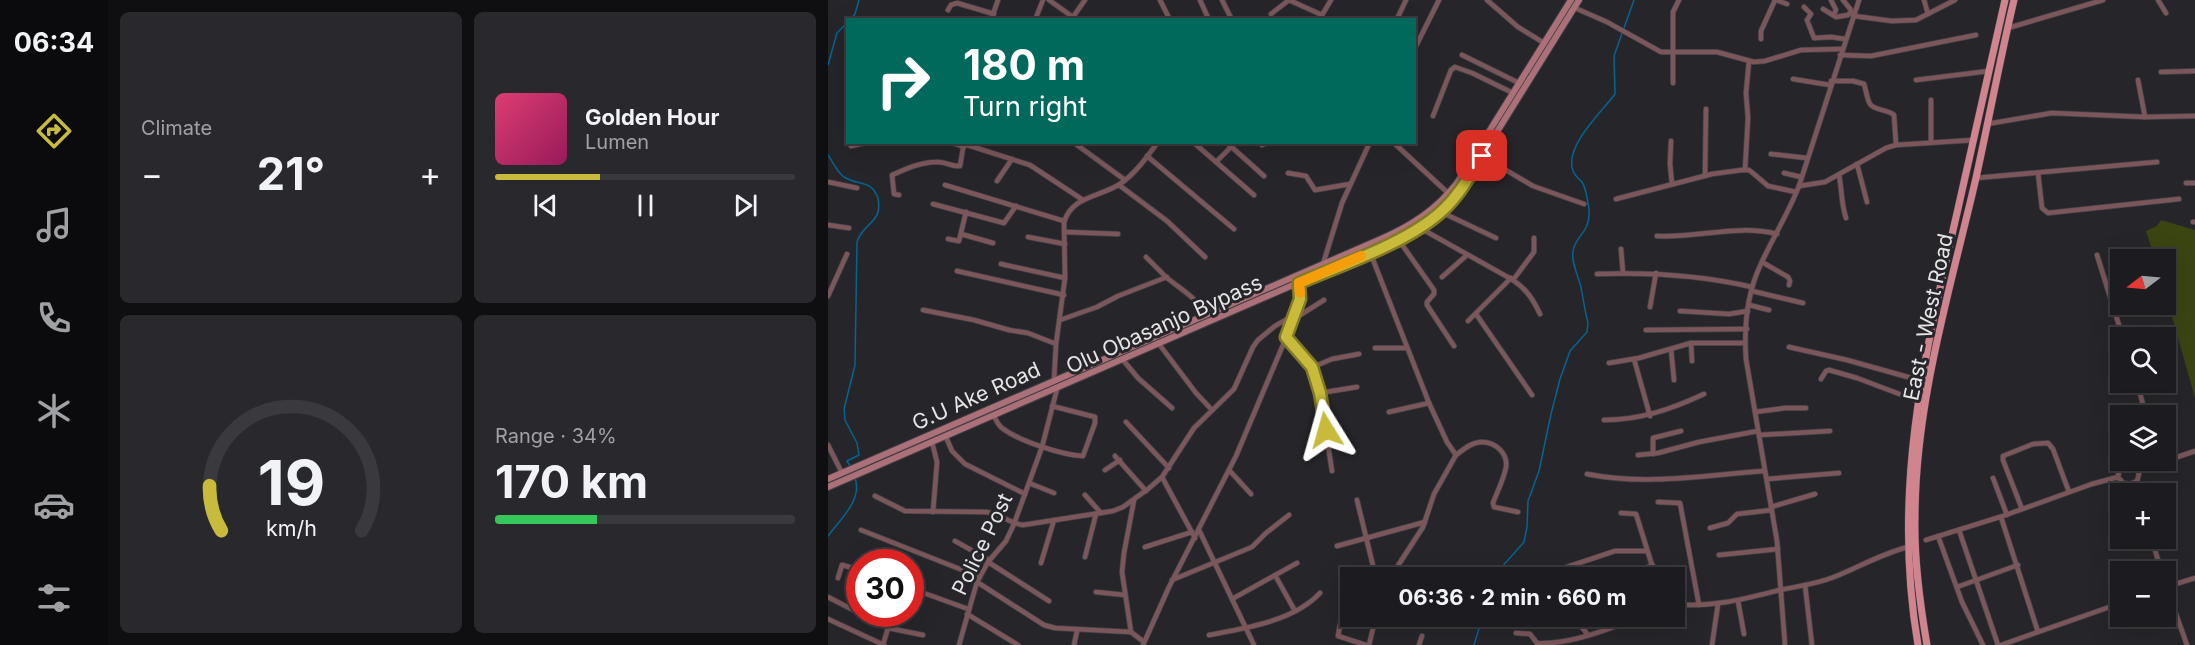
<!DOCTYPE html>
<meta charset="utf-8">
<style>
:root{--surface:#1c1c20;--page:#29292d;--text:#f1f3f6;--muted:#a0a1a5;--line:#3a3a3e;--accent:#c8bb3b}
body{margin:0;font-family:Inter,sans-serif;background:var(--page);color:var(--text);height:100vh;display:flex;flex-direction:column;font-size:22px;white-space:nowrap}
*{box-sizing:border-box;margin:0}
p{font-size:20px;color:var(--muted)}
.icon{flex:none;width:33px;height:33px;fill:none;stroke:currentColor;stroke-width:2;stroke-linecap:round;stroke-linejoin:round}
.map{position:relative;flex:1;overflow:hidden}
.panel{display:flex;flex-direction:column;gap:12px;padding:12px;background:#0f0f12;width:720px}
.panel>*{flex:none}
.guide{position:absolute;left:18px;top:18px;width:570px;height:126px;border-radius:0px;box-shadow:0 6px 24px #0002,0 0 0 2px var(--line);background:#00695c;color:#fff;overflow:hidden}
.needle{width:39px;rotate:254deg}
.fabs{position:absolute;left:1282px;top:249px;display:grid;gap:12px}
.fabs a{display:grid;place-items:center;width:66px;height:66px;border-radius:0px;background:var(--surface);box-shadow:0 6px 24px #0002,0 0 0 2px var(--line);font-size:30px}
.speed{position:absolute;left:18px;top:549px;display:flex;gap:12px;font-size:30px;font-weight:700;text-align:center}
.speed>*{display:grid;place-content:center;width:78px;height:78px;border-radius:50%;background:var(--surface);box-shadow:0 6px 24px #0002,0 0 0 2px var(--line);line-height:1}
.speed .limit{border:9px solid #d22;background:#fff;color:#111}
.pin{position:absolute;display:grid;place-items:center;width:51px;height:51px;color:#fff;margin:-26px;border-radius:12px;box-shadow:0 3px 9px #0006}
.me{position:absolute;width:66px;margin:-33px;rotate:352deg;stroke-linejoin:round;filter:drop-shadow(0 0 4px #0008)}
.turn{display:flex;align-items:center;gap:21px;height:126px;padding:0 18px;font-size:27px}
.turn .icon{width:78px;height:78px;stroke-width:2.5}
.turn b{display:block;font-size:42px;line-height:51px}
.big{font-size:45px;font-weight:700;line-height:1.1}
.panel .card{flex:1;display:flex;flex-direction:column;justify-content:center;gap:9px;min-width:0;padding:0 21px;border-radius:9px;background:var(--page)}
.panel .dial{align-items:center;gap:0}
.dial svg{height:156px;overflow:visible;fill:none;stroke:var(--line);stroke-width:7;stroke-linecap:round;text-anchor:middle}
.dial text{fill:var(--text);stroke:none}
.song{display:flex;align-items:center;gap:18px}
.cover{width:72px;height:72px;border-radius:9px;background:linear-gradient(135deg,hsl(340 70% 55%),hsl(330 70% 35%))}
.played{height:6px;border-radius:3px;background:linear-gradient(90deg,var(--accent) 35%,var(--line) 35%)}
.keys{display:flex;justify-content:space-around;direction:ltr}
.heat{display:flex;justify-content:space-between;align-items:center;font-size:33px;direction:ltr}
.charge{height:9px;border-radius:4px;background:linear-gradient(90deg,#34c759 34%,var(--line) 0)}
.panel .tiles{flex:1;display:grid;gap:12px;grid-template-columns:repeat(2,1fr)}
.trip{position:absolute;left:512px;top:567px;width:345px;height:60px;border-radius:0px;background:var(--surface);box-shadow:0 6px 24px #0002,0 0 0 2px var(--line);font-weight:700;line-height:60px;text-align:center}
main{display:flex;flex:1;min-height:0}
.dock{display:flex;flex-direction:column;width:108px;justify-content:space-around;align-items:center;background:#0b0b0d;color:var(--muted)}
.dock .icon{width:42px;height:42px}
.dock .selected{color:var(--accent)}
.dock b{font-size:27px;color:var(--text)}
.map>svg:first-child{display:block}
.green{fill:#3a4512}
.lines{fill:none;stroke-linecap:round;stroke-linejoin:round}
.stream{stroke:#036496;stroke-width:1.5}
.street-casing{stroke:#414145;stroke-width:6}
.secondary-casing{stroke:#414145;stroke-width:8}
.primary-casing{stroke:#414145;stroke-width:8}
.street{stroke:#7b565b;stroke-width:4.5}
.secondary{stroke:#ab7078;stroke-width:6}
.primary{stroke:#d0848e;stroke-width:7}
.route-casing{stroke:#827a26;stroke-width:15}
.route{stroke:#c8bb3b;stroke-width:10}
.slow{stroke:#f59e0b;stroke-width:10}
.labels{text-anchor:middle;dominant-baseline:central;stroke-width:6;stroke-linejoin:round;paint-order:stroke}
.street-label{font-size:21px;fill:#e5e5e8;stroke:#26262a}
</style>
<main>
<nav class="dock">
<b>06:34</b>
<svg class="icon selected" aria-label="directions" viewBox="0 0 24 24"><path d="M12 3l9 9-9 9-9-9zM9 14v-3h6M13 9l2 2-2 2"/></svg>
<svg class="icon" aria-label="music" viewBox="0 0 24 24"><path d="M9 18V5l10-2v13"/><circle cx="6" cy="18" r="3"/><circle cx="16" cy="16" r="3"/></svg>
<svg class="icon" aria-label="phone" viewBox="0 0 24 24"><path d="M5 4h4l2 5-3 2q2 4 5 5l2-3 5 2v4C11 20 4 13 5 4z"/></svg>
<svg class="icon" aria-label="climate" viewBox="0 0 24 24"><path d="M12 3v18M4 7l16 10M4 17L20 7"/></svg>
<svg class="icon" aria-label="car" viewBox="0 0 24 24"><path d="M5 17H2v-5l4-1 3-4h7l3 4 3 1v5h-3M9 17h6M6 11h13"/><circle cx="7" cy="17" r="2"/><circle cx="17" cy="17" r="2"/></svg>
<svg class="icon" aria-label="filters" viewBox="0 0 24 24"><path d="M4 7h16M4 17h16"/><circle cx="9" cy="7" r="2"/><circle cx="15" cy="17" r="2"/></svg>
</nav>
<section class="panel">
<div class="tiles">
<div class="card"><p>Climate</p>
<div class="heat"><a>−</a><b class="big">21°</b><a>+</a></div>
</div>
<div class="card">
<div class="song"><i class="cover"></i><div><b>Golden Hour</b><p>Lumen</p></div></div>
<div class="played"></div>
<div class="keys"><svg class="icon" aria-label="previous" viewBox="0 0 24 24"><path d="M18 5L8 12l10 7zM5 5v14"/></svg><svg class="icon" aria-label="pause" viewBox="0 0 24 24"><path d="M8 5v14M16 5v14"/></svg><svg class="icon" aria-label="next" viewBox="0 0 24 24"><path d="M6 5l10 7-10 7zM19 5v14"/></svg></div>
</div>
<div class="card dial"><svg viewBox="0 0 100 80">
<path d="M14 69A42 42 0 1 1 86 69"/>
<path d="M14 69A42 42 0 0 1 8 46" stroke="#c8bb3b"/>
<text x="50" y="56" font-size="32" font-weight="700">19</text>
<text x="50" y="72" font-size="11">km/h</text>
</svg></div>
<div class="card"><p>Range · 34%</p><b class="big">170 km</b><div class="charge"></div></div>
</div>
</section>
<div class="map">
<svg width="1367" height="645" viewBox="0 0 1367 645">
<rect width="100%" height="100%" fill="#26262a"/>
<!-- green -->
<polygon class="green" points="1333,220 1367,230 1367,398 1341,306 1338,304 1338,260 1327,259 1318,231 1329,226"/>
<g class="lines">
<!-- stream -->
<g class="stream">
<polyline points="22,20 27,14 31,0"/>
<polyline points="0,65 9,33 20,22"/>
<path d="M0,155C5,162 9,172 16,177C30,186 43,179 50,198C51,203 51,207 50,212C47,224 34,226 29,242L27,365L16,409L17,420L29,443L31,455L19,461L22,466"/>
<path d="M0,536C12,520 35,499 27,478"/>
<path d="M664,578L696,542L699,527L700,501L711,471L723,414L732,379L742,351L759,332L760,323C757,311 755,299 753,287C750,275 743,263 745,251C748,234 763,233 761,209C760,202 758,188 754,182C751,179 747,176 745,171C736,146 774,112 787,94L786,56L806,0"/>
<polyline points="646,645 655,616"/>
</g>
<!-- street casing -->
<g class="street-casing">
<g id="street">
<polyline points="221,0 249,20"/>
<polyline points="332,0 342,20"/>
<polyline points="372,0 381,20"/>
<polyline points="394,0 404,20"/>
<polyline points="461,0 494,15"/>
<polyline points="659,0 690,27 716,43"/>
<polyline points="948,0 959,4"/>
<polyline points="1003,0 1008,10 1006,14"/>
<polyline points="1015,0 1023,10 1022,13"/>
<polyline points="1096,0 1100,14"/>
<polyline points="1330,0 1338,13"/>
<polyline points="976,7 983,14 979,20 986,38 1003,37 1017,39"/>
<polyline points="747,8 779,22 833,52 889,52 926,62 937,61 973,50 1014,49"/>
<polyline points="995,9 1008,17 1020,15 1022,13 1026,15"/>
<polyline points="120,10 123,5 129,3 166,14"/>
<polyline points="443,14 461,0"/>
<polyline points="1026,16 1064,21 1088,20 1127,0"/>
<polyline points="245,17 257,0"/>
<polyline points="569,19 578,0"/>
<polyline points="163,20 170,0"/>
<polyline points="207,20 215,0"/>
<polyline points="491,20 503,0"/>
<polyline points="1180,28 1275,0"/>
<polyline points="933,39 933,31 947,0"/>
<polyline points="586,50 611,0"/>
<polyline points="634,55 691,83"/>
<polyline points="1012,55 1043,56 1148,35"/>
<polyline points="1333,72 1367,71"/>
<polyline points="965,79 1002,85"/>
<polyline points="1088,80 1161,71"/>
<polyline points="1310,80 1317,117"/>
<path d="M1003,81H1025L1036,84C1038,90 1039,99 1042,104C1047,111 1059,109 1066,115L1068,145"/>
<polyline points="845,83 845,12 851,0"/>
<polyline points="1103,100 1103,142"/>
<polyline points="605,116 623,70 627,67 644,73 685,93"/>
<polyline points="1159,124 1224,113 1317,117 1367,116"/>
<polyline points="843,141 842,164 844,184"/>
<polyline points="122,142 136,147"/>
<polyline points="245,142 297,180"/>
<polyline points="365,142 426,195"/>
<polyline points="398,142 436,176"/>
<polyline points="565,142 621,194"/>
<polyline points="136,144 202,165 255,200"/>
<polyline points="434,145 441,142"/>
<polyline points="23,146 40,142"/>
<polyline points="943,154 979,158"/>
<polyline points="319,156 406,229"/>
<polyline points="654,156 705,186 756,204"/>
<polyline points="388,162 403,147"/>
<polyline points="1029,164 1039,202"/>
<polyline points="917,170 920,118 918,93 921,61"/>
<polyline points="460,173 478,176 487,190 522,184"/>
<polyline points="956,173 973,177"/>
<polyline points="1210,173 1214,208 1220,213 1351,199"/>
<path d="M1011,175C1014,190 1013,203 1018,218"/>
<polyline points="877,176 878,109"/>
<polyline points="1148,178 1329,162"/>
<polyline points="169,181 184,159"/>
<polyline points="0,182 29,188"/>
<polyline points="1358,183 1367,183"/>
<polyline points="117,185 236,221"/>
<polyline points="291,185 339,221 377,257"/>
<polyline points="971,186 997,182 1058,148 1068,145 1146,140"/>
<path d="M71,195L66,194L64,175C78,169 93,162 108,162C116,161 124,167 132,166L136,142"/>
<polyline points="788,199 884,174 914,170 921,170 926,174 940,186 968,192"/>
<polyline points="105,204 176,223 188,206"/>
<polyline points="613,212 668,238"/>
<polyline points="1365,222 1367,222"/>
<polyline points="0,225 21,228"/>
<path d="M592,228L685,280C699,290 705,299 712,314"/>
<polyline points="237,232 290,234"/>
<polyline points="133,234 165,243"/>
<path d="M829,236C870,238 909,224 949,234"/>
<polyline points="200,237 237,244"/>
<polyline points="120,239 131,241 138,212"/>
<polyline points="570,239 606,290 606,294 599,302 599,305 626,346"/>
<polyline points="793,249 795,273"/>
<polyline points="542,252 601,403 561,412"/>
<polyline points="1269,255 1295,338"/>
<path d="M318,257C325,264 332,271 339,278C354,290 369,298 378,315"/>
<polyline points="934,262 960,277 962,281 961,285"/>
<polyline points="173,264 237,278"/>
<polyline points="495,264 514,203 542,142"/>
<polyline points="129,271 236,295"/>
<path d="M769,274C822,272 872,275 924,287"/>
<polyline points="614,277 639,255"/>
<polyline points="685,280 706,252 706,238"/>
<polyline points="924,291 975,303"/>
<polyline points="0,296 19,254"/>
<polyline points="921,305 941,310"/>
<polyline points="822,307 828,273"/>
<polyline points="95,310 146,320 181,330 200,333 228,344"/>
<polyline points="852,311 901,314 920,311"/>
<polyline points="648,314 704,395"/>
<polyline points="466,319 496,300"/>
<polyline points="232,320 269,307 290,296 339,277"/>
<polyline points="640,321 683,278"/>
<polyline points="818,330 919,329"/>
<polyline points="458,337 485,367 492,393 504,471"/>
<polyline points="863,343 864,361"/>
<polyline points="331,344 368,393 384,410"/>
<polyline points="961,347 1019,360 1094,381"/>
<polyline points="547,348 579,348"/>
<polyline points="843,349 846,380"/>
<polyline points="806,359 822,416"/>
<polyline points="295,360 310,378 344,408"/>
<polyline points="781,363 811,358 863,343 917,343"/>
<polyline points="485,367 504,359 531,354"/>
<polyline points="993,379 998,371 1001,370 1029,378 1090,401"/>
<path d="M226,380L228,344L237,278L236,222C244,196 272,197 292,184C307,174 319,157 330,142"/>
<polyline points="1309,382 1318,416"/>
<polyline points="492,393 529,387"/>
<path d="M601,403L619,442L628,455C636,449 644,442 654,442C667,442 680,453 678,467C676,479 669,492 665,503L666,507L690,512"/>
<polyline points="927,412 957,408 978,408"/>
<path d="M166,416C168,420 170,425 174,428C191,441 234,455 255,456L267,423V417L224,406"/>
<path d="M776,420C812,420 844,409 876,394"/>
<polyline points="298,422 341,468"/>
<polyline points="931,435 1002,431"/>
<polyline points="118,437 124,451 137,464 197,494"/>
<polyline points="104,442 109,462 105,512"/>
<polyline points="0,445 14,473"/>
<polyline points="825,454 825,438 853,431"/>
<polyline points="810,455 830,453 871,442 930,431"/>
<polyline points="287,456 318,491"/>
<polyline points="277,470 292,460"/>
<polyline points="401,470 423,494"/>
<polyline points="1311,470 1367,451"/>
<path d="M759,474C818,486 878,475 937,471"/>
<polyline points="334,477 367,538"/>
<polyline points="1165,478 1179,515"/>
<polyline points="939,479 1011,473"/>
<polyline points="201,483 226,493"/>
<polyline points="1302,484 1309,481 1311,474 1306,464 1299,463 1292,466 1290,477 1295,483 1302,484 1309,493"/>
<polyline points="257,495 273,513"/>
<path d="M47,496L77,511L158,512C172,514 181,523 195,525L285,511L295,507L320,489L334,477L366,428L406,389L425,347L430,340L447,326L468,314"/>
<polyline points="306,500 296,553 294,572 303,632 316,642"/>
<polyline points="529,500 548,578"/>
<polyline points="830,502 852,503 871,605"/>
<polyline points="943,507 987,494"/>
<polyline points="1194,509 1175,460 1175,456 1205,444 1220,443 1225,449 1241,492"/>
<polyline points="793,513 808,514 823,562 831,578"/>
<polyline points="1173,517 1210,632"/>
<polyline points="882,528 900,523 909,514 944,510"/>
<polyline points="33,530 152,577"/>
<polyline points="371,530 426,645"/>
<polyline points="1131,530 1170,645"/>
<polyline points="1110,536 1134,602 1155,645"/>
<polyline points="1323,538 1334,572"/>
<polyline points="1098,540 1175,516 1264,484 1290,477"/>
<polyline points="127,541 161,560"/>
<polyline points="509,546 597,522"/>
<polyline points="317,547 364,532"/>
<polyline points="891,555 950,549"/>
<polyline points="257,557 268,514"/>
<polyline points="160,562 221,601"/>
<polyline points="213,563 226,520"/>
<polyline points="736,568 787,551 819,551"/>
<polyline points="447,575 467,611"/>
<polyline points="10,578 14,565 32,570"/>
<polyline points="562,578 595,527 606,494 628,455"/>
<polyline points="796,578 824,565"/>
<polyline points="344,580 424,547 438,533 461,515"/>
<polyline points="149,582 216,625 227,628 303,632"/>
<polyline points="977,585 984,645"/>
<polyline points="1338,586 1359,645"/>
<polyline points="1129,587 1190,565"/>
<polyline points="1338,587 1367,578"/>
<polyline points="82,588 140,609"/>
<polyline points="268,592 297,595"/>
<polyline points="0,597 60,628 95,635"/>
<polyline points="404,599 469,563"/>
<polyline points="910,601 916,634"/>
<path d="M846,604C883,608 916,599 952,590C970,586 989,584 1006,577C1031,567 1053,554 1080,547"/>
<polyline points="139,614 190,645"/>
<polyline points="745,616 760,635"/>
<polyline points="0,619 56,645"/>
<polyline points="512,625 510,636 538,645"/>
<path d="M688,633L702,634L709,643C742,645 783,629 812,616"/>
<path d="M381,635C418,628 466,621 492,593"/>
<polyline points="55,645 60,628"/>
<polyline points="131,645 149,582 160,562 178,541 186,524 214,447 229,389"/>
<polyline points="246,645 249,631"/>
<polyline points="315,645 341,587 408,456 466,319 472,299 471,283"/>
<polyline points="541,645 548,616"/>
<polyline points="591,645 594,636"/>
<polyline points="884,645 890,604"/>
<path d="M957,645L949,541L918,359C916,329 919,294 932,266C944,239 960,214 971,186L1031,0"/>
<polyline points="1173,645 1293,603"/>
</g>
</g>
<!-- secondary casing -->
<g class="secondary-casing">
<g id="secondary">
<path d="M0,479L553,239C583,226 608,210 629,183L743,0"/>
<polyline points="0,487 573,238 604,219 615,210 634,188 751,0"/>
</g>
</g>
<!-- primary casing -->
<g class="primary-casing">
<g id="primary">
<path d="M1090,645C1064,494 1095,360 1129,213C1145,142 1161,71 1177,0"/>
<path d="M1099,645C1092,604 1086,560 1087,518C1087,403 1122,290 1148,178C1161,119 1172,59 1186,0"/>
</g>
</g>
<!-- street -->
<use href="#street" class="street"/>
<!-- secondary -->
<use href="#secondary" class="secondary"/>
<!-- primary -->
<use href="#primary" class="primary"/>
</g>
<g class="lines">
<!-- route casing -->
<g class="route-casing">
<path id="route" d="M498,430L492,393L484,367L458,337L472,299L471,283C515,264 582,242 616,209C632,194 642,175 654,156"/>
</g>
<!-- route -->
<use href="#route" class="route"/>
<!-- slow -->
<polyline class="slow" points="472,293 471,283 533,256"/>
</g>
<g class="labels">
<!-- street labels -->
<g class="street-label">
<text transform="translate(1100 317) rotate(-78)">East - West Road</text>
<text transform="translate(336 324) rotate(-24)">Olu Obasanjo Bypass</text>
<text transform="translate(148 396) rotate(-24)">G.U Ake Road</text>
<text transform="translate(154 544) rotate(-64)">Police Post</text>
</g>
</g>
</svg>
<div class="fabs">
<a><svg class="needle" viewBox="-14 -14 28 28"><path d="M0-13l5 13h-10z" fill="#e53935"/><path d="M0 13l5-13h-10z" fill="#a0a1a5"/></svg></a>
<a><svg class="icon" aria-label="search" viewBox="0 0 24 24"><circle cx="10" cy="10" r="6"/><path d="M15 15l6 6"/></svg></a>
<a><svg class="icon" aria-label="layers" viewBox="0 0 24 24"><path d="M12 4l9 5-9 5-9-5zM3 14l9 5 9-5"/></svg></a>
<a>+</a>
<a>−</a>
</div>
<div class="speed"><div class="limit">30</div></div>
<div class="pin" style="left:654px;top:156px;background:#d93025"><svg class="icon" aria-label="arrive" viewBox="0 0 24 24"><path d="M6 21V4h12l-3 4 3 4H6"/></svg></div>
<svg class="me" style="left:498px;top:430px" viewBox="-20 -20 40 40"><path d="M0-17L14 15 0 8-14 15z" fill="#c8bb3b" stroke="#fff" stroke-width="4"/></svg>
<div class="trip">06:36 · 2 min · 660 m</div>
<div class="guide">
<div class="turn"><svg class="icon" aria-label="right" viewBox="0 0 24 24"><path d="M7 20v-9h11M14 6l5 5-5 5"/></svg><div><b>180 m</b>Turn right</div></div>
</div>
</div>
</main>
